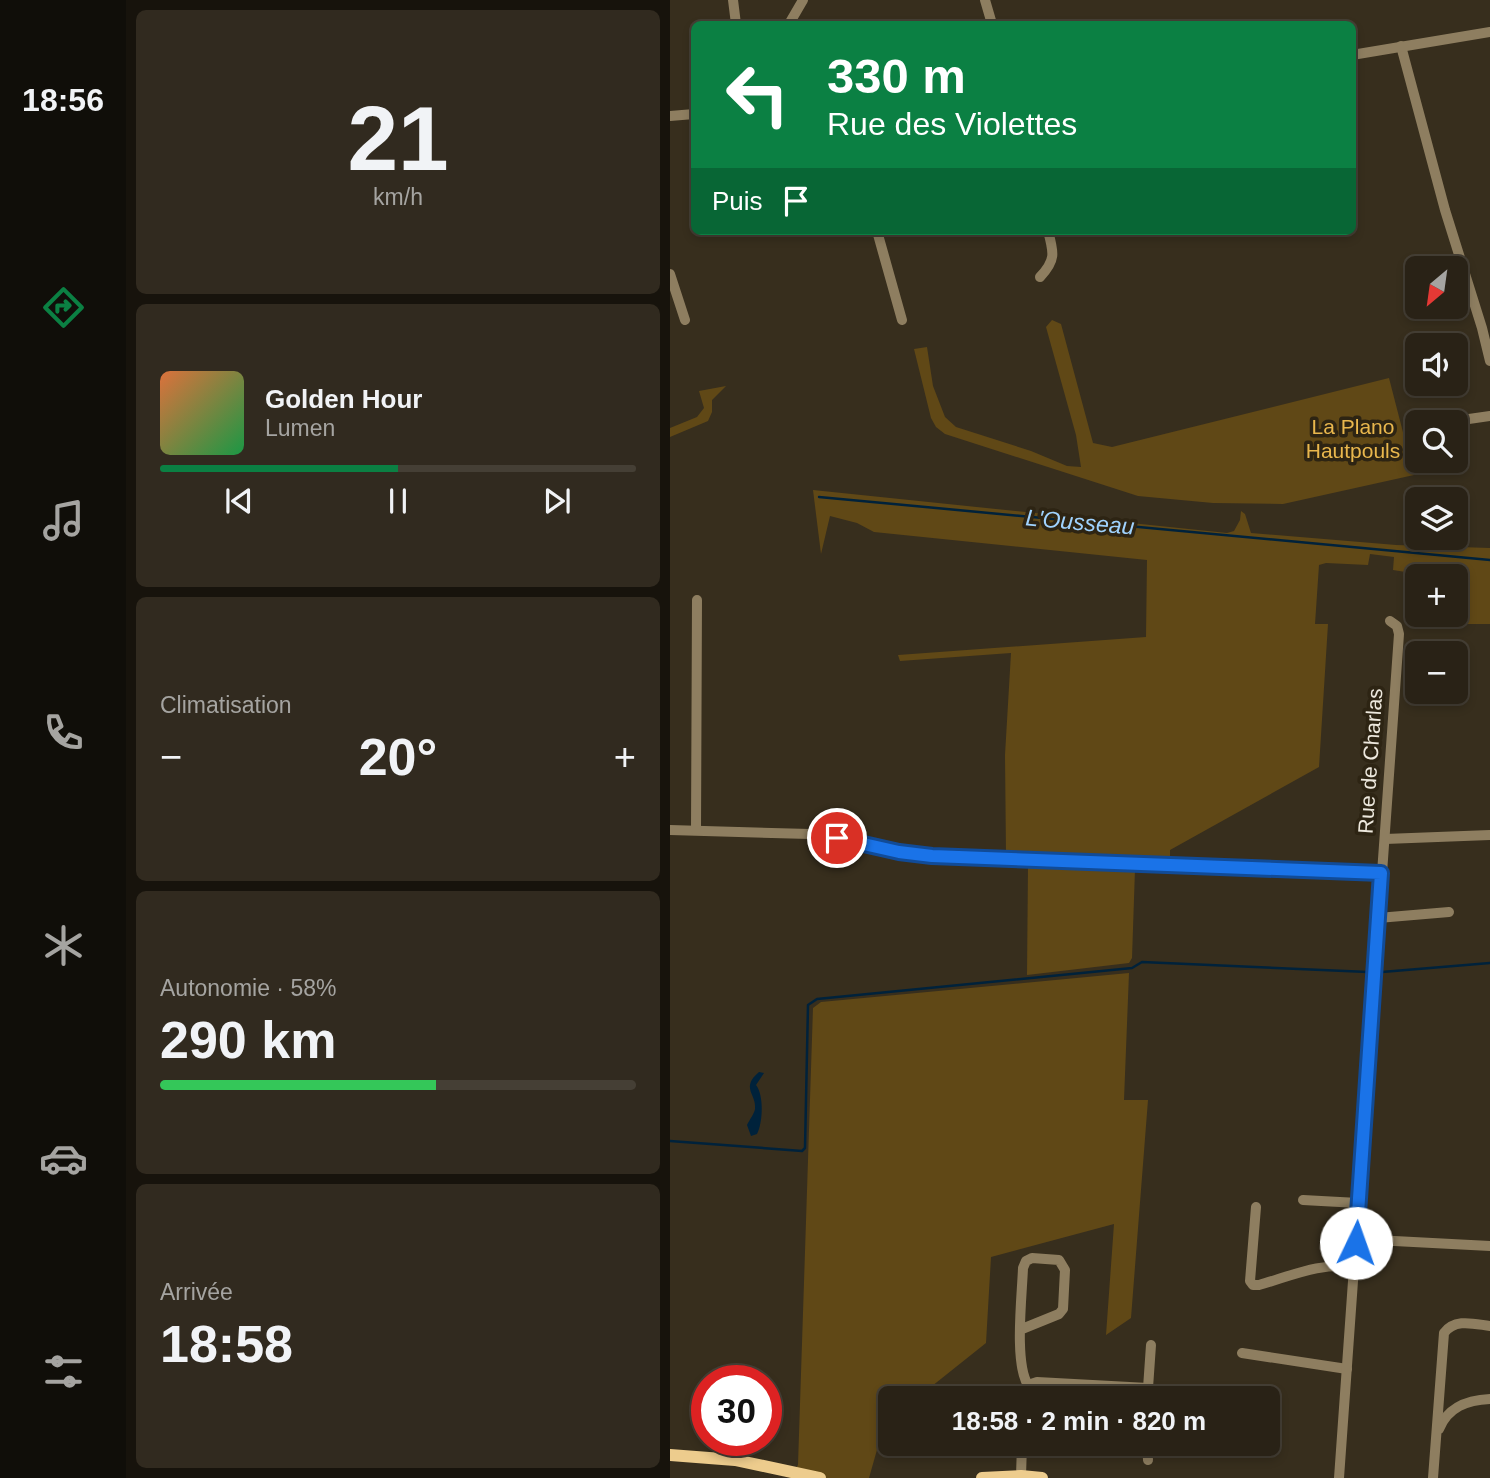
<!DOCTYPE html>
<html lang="fr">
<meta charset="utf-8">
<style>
:root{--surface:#292216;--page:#312a1f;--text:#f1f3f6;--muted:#a5a4a1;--line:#453f35;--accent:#0b8043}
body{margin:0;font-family:Arial,sans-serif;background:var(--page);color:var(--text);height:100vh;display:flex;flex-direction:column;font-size:26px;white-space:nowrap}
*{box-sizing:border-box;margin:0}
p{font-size:23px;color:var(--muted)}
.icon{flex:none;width:38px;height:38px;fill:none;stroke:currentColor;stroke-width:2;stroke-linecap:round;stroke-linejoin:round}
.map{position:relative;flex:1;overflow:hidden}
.sheet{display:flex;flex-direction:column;gap:10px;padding:10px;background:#17130c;width:544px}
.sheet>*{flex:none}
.top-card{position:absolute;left:21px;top:21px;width:665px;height:214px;border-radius:10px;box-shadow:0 4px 10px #0003,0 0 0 2px var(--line);background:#0b8043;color:#fff;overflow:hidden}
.needle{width:46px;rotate:209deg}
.fabs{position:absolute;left:735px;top:256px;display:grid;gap:14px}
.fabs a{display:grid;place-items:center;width:63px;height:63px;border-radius:10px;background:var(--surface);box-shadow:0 4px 10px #0003,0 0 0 2px var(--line);font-size:35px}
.speed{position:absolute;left:21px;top:1365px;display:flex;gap:14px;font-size:35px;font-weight:700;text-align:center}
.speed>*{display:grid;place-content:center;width:91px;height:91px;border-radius:50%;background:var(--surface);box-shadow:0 4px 10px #0003,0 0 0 2px var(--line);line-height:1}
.speed .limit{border:10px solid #d22;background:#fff;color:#111}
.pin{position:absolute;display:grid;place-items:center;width:60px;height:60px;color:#fff;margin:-30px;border:4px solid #fff;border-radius:50%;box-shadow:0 2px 7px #0007}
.me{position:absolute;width:77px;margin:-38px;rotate:3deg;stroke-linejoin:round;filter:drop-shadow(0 0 5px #0008)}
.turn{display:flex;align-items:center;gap:24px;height:147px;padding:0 21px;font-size:32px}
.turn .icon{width:91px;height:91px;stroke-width:2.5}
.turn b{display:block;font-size:49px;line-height:60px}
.then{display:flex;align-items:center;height:66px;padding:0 21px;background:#0003;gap:14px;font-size:26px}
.big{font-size:52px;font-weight:800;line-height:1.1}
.sheet .widget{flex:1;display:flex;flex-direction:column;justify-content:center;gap:10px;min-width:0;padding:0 24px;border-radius:10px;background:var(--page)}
.sheet .dial{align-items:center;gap:0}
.dial b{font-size:91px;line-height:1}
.song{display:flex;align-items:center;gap:21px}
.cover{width:84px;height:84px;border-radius:10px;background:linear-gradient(135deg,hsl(20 70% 55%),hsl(140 70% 35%))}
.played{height:7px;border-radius:4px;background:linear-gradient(90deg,var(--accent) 50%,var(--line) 50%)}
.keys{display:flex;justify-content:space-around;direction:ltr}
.heat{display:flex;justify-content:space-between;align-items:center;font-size:38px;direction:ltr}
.charge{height:10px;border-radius:5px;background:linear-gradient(90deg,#34c759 58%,var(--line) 0)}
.trip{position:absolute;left:208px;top:1386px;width:402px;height:70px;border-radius:10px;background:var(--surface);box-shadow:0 4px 10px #0003,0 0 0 2px var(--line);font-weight:800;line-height:70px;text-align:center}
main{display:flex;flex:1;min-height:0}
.menu{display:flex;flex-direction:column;width:126px;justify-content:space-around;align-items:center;background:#100e09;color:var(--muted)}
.menu .icon{width:49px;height:49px}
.menu .on{color:var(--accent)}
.menu b{font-size:32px;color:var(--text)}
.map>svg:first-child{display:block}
.green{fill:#604816}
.water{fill:#00223b}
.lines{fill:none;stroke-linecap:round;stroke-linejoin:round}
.stream{stroke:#00223b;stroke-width:2.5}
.minor{stroke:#8e7e60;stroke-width:10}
.major{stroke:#edcc8d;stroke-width:12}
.route-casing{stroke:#114b97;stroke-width:18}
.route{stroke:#1a73e8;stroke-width:12}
.labels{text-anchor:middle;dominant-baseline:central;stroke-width:7;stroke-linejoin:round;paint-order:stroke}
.park-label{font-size:21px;fill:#e9b74d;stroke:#2d2413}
.street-label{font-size:21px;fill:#ede8dd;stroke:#2d2413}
.water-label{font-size:23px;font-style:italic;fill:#a0d3fe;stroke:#2d2413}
</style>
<main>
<nav class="menu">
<b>18:56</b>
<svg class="icon on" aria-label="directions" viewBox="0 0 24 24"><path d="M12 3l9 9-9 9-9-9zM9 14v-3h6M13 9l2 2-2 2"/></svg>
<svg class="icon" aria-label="music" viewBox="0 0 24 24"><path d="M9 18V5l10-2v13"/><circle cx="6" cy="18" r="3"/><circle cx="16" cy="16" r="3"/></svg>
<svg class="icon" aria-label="phone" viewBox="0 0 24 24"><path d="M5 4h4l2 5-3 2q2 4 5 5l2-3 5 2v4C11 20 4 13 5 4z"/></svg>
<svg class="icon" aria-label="climate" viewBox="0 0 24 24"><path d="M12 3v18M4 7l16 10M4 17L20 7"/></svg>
<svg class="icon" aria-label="car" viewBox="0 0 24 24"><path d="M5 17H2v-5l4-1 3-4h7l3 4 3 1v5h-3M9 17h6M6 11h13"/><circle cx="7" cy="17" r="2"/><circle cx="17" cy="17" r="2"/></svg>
<svg class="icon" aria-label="filters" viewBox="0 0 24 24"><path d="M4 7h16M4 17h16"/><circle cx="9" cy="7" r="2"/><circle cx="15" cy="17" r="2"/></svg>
</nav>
<section class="sheet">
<div class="widget dial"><b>21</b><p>km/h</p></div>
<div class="widget">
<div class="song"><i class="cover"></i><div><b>Golden Hour</b><p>Lumen</p></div></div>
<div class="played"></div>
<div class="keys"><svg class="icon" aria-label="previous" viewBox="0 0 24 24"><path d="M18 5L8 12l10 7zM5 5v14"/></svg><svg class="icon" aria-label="pause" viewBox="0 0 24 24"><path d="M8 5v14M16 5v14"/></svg><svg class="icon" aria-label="next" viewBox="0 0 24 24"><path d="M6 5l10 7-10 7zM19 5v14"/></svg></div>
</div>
<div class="widget"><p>Climatisation</p>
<div class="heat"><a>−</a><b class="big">20°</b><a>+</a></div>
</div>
<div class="widget"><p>Autonomie · 58%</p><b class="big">290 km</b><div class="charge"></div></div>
<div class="widget"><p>Arrivée</p><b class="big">18:58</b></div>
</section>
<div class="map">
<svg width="820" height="1478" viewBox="0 0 820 1478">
<rect width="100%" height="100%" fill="#372e1d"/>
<!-- green -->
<g class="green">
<polygon points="382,320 391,324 423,443 442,447 719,378 744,475 613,504 543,503 468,496 275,434 266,427 261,418 244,349 257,347 263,386 275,417 286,427 361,451 397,466 411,467 406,435 376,327"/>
<polygon points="56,386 42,400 42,412 38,421 0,437 0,428 27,417 34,408 29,391"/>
<polygon points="143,490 557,533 564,531 570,520 571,511 575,514 581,533 726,545 820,548 820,624 781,624 777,614 786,614 786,576 761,576 723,570 724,557 700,554 698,565 656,563 649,565 645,624 658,624 649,767 500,850 500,860 336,854 335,755 341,653 230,661 228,655 476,637 477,560 204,532 187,523 160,516 151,554"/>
<polygon points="358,867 465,869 462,958 459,963 357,975"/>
<polygon points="459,973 454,1100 478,1100 461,1318 436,1335 444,1224 321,1257 316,1343 247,1398 220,1398 220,1420 214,1425 199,1478 119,1478 128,1465 143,1008 151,1002"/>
</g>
<!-- water -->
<path class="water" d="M89,1072L94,1073L86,1085C94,1095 93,1123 87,1134L81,1136L77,1125C80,1119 84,1114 85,1109C87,1094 70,1088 89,1072Z"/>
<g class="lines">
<!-- stream -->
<g class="stream">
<polyline points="149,497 820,560"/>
<polyline points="712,972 820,963"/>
<polyline points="0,1141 132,1151 135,1148 138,1005 147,999 462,968 472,962 698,972"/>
</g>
<!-- minor -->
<g class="minor">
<polyline points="63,0 66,24"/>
<polyline points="315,0 322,24"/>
<polyline points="119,24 133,0"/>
<polyline points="731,46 775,210 812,328 820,361"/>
<polyline points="682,55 820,32"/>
<polyline points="0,116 24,114"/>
<polyline points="207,231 232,320"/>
<polyline points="0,274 15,320"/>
<path d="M370,277C386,260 384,253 378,231"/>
<polyline points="785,421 820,416"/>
<polyline points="0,830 140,834 229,852 262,856 711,873"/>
<polyline points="26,830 27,600"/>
<polyline points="715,839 820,835"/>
<polyline points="708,918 779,912"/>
<polyline points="633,1200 688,1203"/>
<path d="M586,1207L580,1281L583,1285H589C621,1276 651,1262 684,1267"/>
<polyline points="686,1239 820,1246"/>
<path d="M352,1329L389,1314L393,1309L395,1270L389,1260L362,1258L356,1261L353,1268C352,1296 344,1363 358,1385"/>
<polyline points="572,1353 677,1369"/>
<polyline points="478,1388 481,1345"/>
<polyline points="355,1398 358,1385 367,1382 478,1388 478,1398"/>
<path d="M769,1429C778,1407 797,1400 820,1399"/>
<polyline points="477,1444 478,1460"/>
<polyline points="351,1476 352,1444"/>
<polyline points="669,1478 729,634 727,626 720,621"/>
<path d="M763,1478L774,1333C785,1318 804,1324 820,1326"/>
</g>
<!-- major -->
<g class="major">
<polyline points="0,1455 65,1460 150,1478"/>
<polyline points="312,1478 351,1476 372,1478"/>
</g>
</g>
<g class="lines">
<!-- route casing -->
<g class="route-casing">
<polyline id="route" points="167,838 229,852 262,856 711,873 686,1243"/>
</g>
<!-- route -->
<use href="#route" class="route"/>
</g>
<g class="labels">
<!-- park labels -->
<g class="park-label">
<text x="683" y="426">La Plano<tspan x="683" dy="24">Hautpouls</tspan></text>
</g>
<!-- street labels -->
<g class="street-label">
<text transform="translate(700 761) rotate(-86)">Rue de Charlas</text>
</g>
<!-- water labels -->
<g class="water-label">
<text transform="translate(410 522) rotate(5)">L'Ousseau</text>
</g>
</g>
</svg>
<div class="fabs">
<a><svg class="needle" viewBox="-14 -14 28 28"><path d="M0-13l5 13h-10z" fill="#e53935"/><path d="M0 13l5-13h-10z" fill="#a5a4a1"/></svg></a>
<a><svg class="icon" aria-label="sound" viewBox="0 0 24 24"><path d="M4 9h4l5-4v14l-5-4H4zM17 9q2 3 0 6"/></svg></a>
<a><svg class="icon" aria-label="search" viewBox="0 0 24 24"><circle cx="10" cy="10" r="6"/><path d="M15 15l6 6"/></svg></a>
<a><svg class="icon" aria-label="layers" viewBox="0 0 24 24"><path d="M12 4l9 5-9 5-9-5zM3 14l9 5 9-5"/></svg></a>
<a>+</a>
<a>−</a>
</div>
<div class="speed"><div class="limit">30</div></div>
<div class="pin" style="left:167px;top:838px;background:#d93025"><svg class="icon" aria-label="arrive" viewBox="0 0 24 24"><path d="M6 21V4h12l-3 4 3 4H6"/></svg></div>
<svg class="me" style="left:686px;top:1243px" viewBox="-20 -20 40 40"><circle r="19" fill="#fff"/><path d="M0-13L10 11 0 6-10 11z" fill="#1a73e8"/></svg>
<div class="trip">18:58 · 2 min · 820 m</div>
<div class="top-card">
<div class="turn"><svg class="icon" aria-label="left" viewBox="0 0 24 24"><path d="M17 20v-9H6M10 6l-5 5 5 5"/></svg><div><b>330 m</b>Rue des Violettes</div></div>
<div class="then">Puis<svg class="icon" aria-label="arrive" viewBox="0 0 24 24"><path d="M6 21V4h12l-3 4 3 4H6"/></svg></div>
</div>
</div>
</main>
